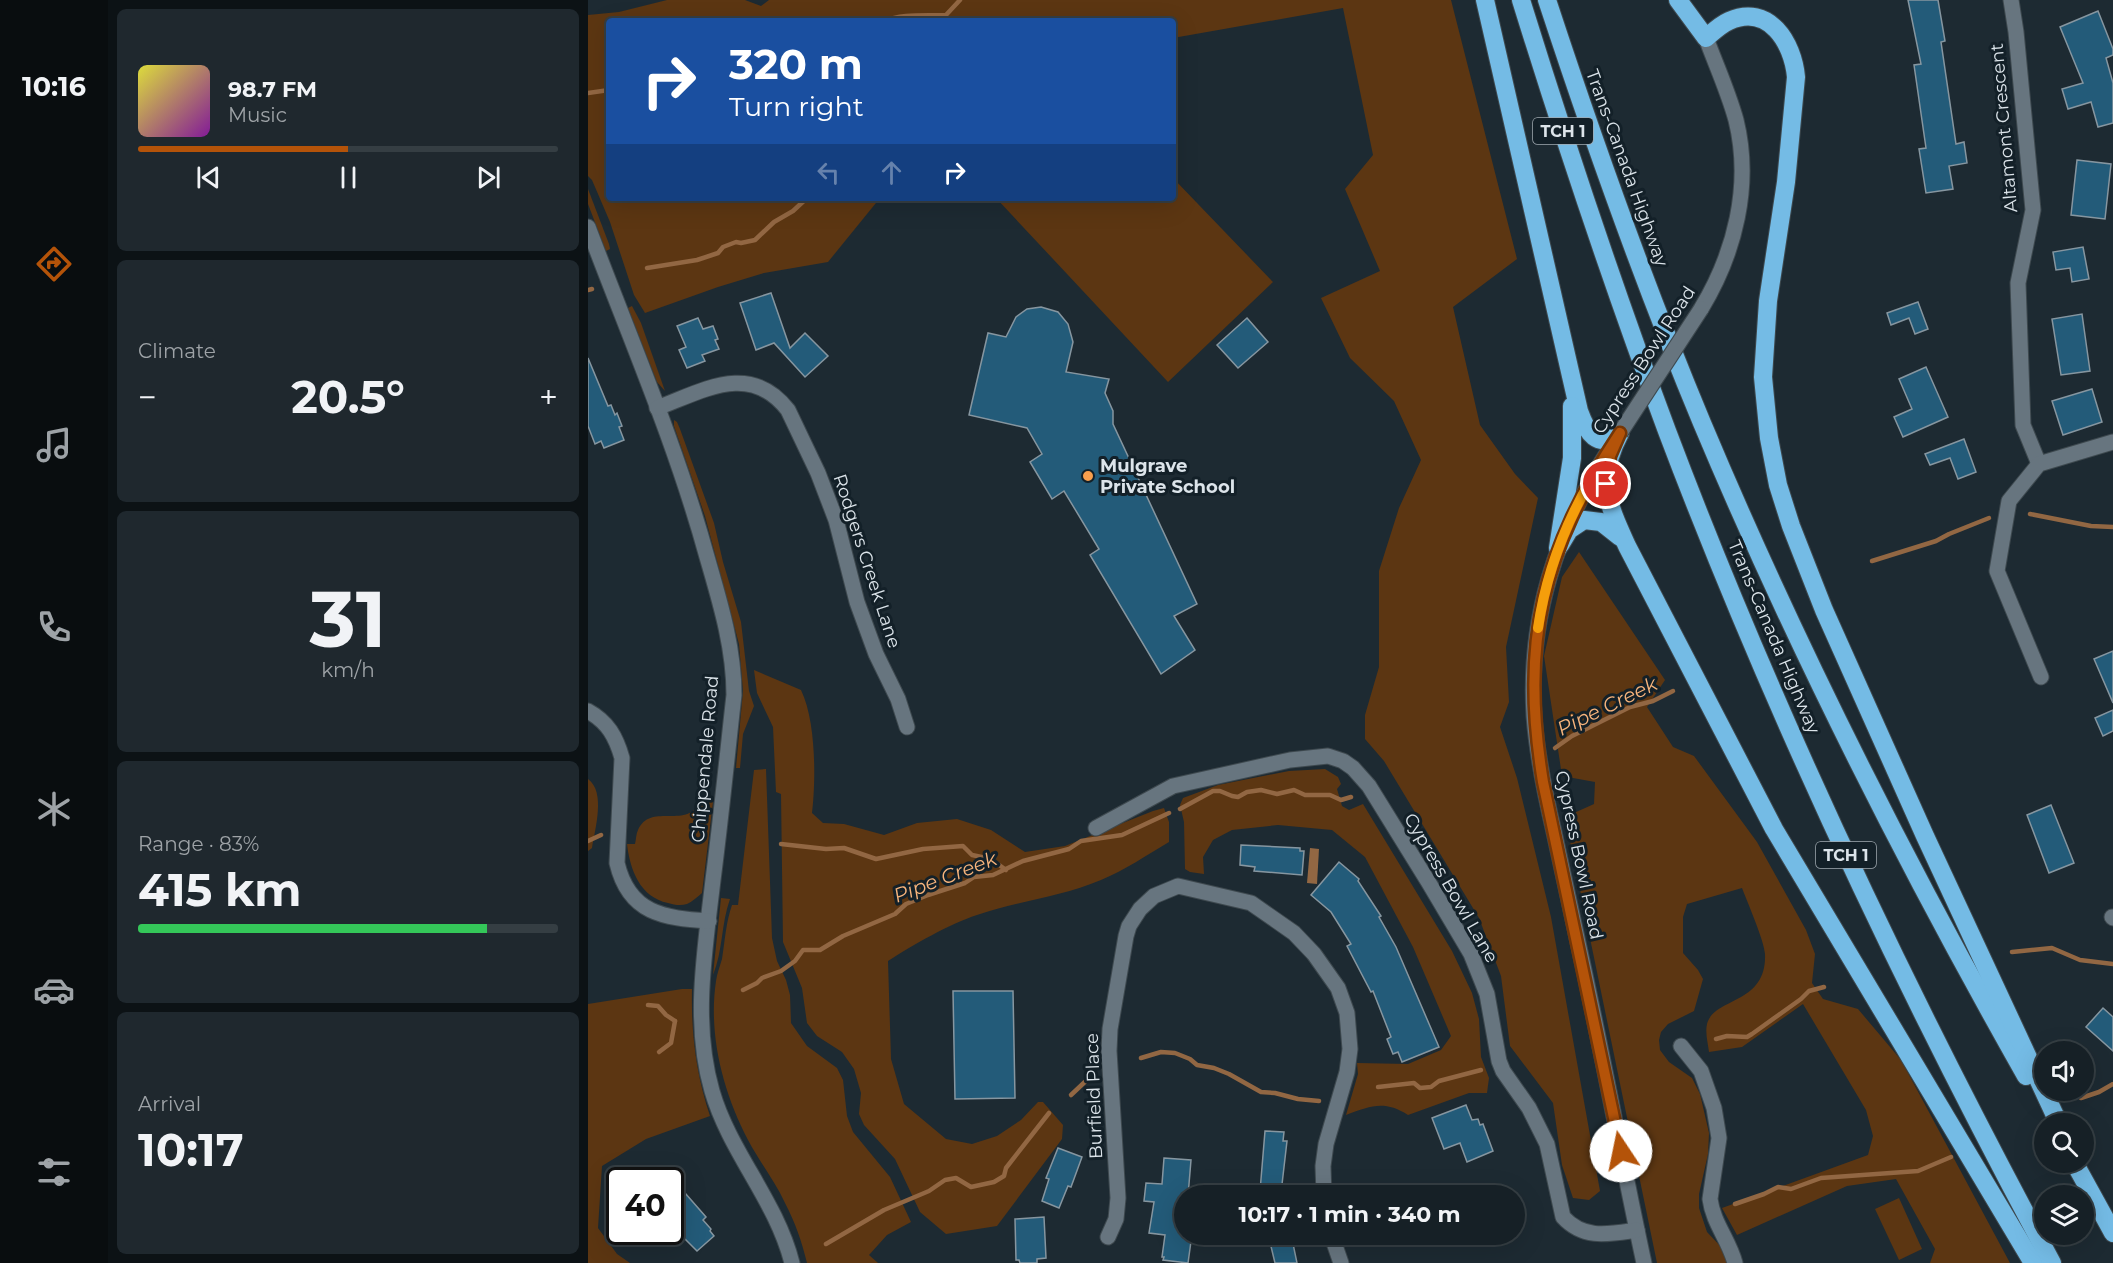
<!DOCTYPE html>
<meta charset="utf-8">
<style>
:root{--surface:#162026;--page:#1f282e;--text:#f1f3f6;--muted:#9ea3a7;--line:#353e43;--accent:#b45309}
body{margin:0;font-family:Montserrat,sans-serif;background:var(--page);color:var(--text);height:100vh;display:flex;flex-direction:column;font-size:22px;white-space:nowrap}
*{box-sizing:border-box;margin:0}
p{font-size:20px;color:var(--muted)}
.icon{flex:none;width:33px;height:33px;fill:none;stroke:currentColor;stroke-width:2;stroke-linecap:round;stroke-linejoin:round}
.map{position:relative;flex:1;overflow:hidden}
.details{display:flex;flex-direction:column;gap:9px;padding:9px;background:#0c1215;width:480px}
.details>*{flex:none}
.hud{position:absolute;left:18px;top:18px;width:570px;height:183px;border-radius:6px;box-shadow:0 6px 24px #0002,0 0 0 2px var(--line);background:#1a4fa0;color:#fff;overflow:hidden}
.controls{position:absolute;left:1446px;top:1041px;display:grid;gap:12px}
.controls a{display:grid;place-items:center;width:60px;height:60px;border-radius:50%;background:var(--surface);box-shadow:0 6px 24px #0002,0 0 0 2px var(--line);font-size:30px}
.speed{position:absolute;left:18px;top:1167px;display:flex;gap:12px;font-size:30px;font-weight:700;text-align:center}
.speed>*{display:grid;place-content:center;width:78px;height:78px;border-radius:50%;background:var(--surface);box-shadow:0 6px 24px #0002,0 0 0 2px var(--line);line-height:1}
.speed .limit{border:3px solid #111;border-radius:9px;background:#fff;color:#111}
.pin{position:absolute;display:grid;place-items:center;width:51px;height:51px;color:#fff;margin:-26px;border:3px solid #fff;border-radius:50%;box-shadow:0 2px 6px #0007}
.me{position:absolute;width:66px;margin:-33px;rotate:349deg;stroke-linejoin:round;filter:drop-shadow(0 0 4px #0008)}
.turn{display:flex;align-items:center;gap:21px;height:126px;padding:0 24px;font-size:27px}
.turn .icon{width:78px;height:78px;stroke-width:2.5}
.turn b{display:block;font-size:42px;line-height:51px}
.lanes{display:flex;align-items:center;height:57px;padding:0 24px;background:#0003;justify-content:center;gap:30px;direction:ltr}
.lanes .off{opacity:.35}
.big{font-size:45px;font-weight:700;line-height:1.1}
.details .widget{flex:1;display:flex;flex-direction:column;justify-content:center;gap:9px;min-width:0;padding:0 21px;border-radius:9px;background:var(--page)}
.details .dial{align-items:center;gap:0}
.dial b{font-size:78px;line-height:1}
.song{display:flex;align-items:center;gap:18px}
.cover{width:72px;height:72px;border-radius:9px;background:linear-gradient(135deg,hsl(60 70% 55%),hsl(290 70% 35%))}
.played{height:6px;border-radius:3px;background:linear-gradient(90deg,var(--accent) 50%,var(--line) 50%)}
.keys{display:flex;justify-content:space-around;direction:ltr}
.heat{display:flex;justify-content:space-between;align-items:center;font-size:33px;direction:ltr}
.charge{height:9px;border-radius:4px;background:linear-gradient(90deg,#34c759 83%,var(--line) 0)}
.trip{position:absolute;left:586px;top:1185px;width:351px;height:60px;border-radius:30px;background:var(--surface);box-shadow:0 6px 24px #0002,0 0 0 2px var(--line);font-weight:700;line-height:60px;text-align:center}
main{display:flex;flex:1;min-height:0}
.dock{display:flex;flex-direction:column;width:108px;justify-content:space-around;align-items:center;background:#090d0f;color:var(--muted)}
.dock .icon{width:42px;height:42px}
.dock .current{color:var(--accent)}
.dock b{font-size:27px;color:var(--text)}
.map>svg:first-child{display:block}
.green{fill:#5c3612}
.water{fill:#926743}
.lines{fill:none;stroke-linecap:round;stroke-linejoin:round}
.stream{stroke:#926743;stroke-width:4.5}
.building{fill:#235b79;stroke:#8696a0;stroke-width:1.5}
.minor-casing{stroke:#3e494f;stroke-width:17}
.highway-casing{stroke:#3e494f;stroke-width:20}
.minor{stroke:#67757f;stroke-width:15}
.highway{stroke:#74bbe5;stroke-width:18}
.minor-bridge-casing{stroke:#3e494f;stroke-width:17;stroke-linecap:butt}
.minor-bridge{stroke:#67757f;stroke-width:15}
.route-casing{stroke:#753606;stroke-width:15}
.route{stroke:#b45309;stroke-width:10}
.slow{stroke:#f59e0b;stroke-width:10}
.poi-dot{fill:#f99f4d;stroke:#132028;stroke-width:2}
.labels{text-anchor:middle;dominant-baseline:central;stroke-width:6;stroke-linejoin:round;paint-order:stroke}
.shield{fill:#132028;stroke:#a0a9b0;stroke-width:1.5}
.shield-label{font-size:16px;font-weight:bold;fill:#dce4ea}
.street-label{font-size:18px;fill:#dce4ea;stroke:#132028}
.poi-label{font-size:18px;font-weight:bold;fill:#dce4ea;stroke:#132028;text-anchor:start}
.water-label{font-size:20px;font-style:italic;fill:#f7b47c;stroke:#132028}
</style>
<main>
<nav class="dock">
<b>10:16</b>
<svg class="icon current" aria-label="directions" viewBox="0 0 24 24"><path d="M12 3l9 9-9 9-9-9zM9 14v-3h6M13 9l2 2-2 2"/></svg>
<svg class="icon" aria-label="music" viewBox="0 0 24 24"><path d="M9 18V5l10-2v13"/><circle cx="6" cy="18" r="3"/><circle cx="16" cy="16" r="3"/></svg>
<svg class="icon" aria-label="phone" viewBox="0 0 24 24"><path d="M5 4h4l2 5-3 2q2 4 5 5l2-3 5 2v4C11 20 4 13 5 4z"/></svg>
<svg class="icon" aria-label="climate" viewBox="0 0 24 24"><path d="M12 3v18M4 7l16 10M4 17L20 7"/></svg>
<svg class="icon" aria-label="car" viewBox="0 0 24 24"><path d="M5 17H2v-5l4-1 3-4h7l3 4 3 1v5h-3M9 17h6M6 11h13"/><circle cx="7" cy="17" r="2"/><circle cx="17" cy="17" r="2"/></svg>
<svg class="icon" aria-label="filters" viewBox="0 0 24 24"><path d="M4 7h16M4 17h16"/><circle cx="9" cy="7" r="2"/><circle cx="15" cy="17" r="2"/></svg>
</nav>
<section class="details">
<div class="widget">
<div class="song"><i class="cover"></i><div><b>98.7 FM</b><p>Music</p></div></div>
<div class="played"></div>
<div class="keys"><svg class="icon" aria-label="previous" viewBox="0 0 24 24"><path d="M18 5L8 12l10 7zM5 5v14"/></svg><svg class="icon" aria-label="pause" viewBox="0 0 24 24"><path d="M8 5v14M16 5v14"/></svg><svg class="icon" aria-label="next" viewBox="0 0 24 24"><path d="M6 5l10 7-10 7zM19 5v14"/></svg></div>
</div>
<div class="widget"><p>Climate</p>
<div class="heat"><a>−</a><b class="big">20.5°</b><a>+</a></div>
</div>
<div class="widget dial"><b>31</b><p>km/h</p></div>
<div class="widget"><p>Range · 83%</p><b class="big">415 km</b><div class="charge"></div></div>
<div class="widget"><p>Arrival</p><b class="big">10:17</b></div>
</section>
<div class="map">
<svg width="1525" height="1263" viewBox="0 0 1525 1263">
<rect width="100%" height="100%" fill="#1d2a32"/>
<!-- green -->
<g class="green">
<polygon points="79,0 157,0 173,6 181,0 863,0 929,259 865,307 892,425 927,474 950,498 918,647 921,702 912,727 929,778 963,917 1012,1191 1001,1200 985,1198 974,1165 965,1103 922,1046 913,976 891,918 796,761 777,739 777,715 791,667 791,571 811,508 833,460 806,401 762,358 733,298 792,271 757,189 785,155 755,8 585,38 585,21 21,21 21,198 292,198 240,262 176,273 130,287 57,313 46,295 22,222 4,180 0,176 0,15 31,12"/>
<polygon points="585,178 685,282 580,382 408,198 585,198"/>
<polygon points="0,189 21,244 22,249 18,251 0,204"/>
<polygon points="44,306 53,323 77,391 69,382 40,308"/>
<polygon points="86,420 89,422 92,429 126,523 135,562 153,622 161,691 166,706 155,734 152,768 148,768 155,691 151,644 117,516 86,426"/>
<path d="M991,552L1077,680L1059,707L1085,747L1106,756L1169,842L1218,930L1227,954L1224,983L1235,999L1270,1009L1313,1060L1422,1263H1342L1347,1249L1308,1179L1259,1186L1149,1235L1134,1208L1280,1155L1285,1136L1278,1110L1215,1004L1154,1047L1121,1052C1120,1043 1117,1033 1119,1024C1126,997 1179,1005 1177,954C1176,940 1160,904 1154,888L1099,904L1095,917V953L1110,970L1115,979L1106,1011L1080,1024L1073,1032L1071,1040L1072,1050L1081,1062L1104,1078L1112,1094L1121,1133L1120,1154L1111,1194V1208L1119,1232L1136,1250L1139,1263H1069L977,817L1006,804L1007,782L974,776L956,656L974,577Z"/>
<path d="M166,670L213,690C228,721 228,779 224,813L235,823L256,824L296,835L329,823L369,819L403,830L437,852L477,846L565,811L576,808L581,822V842C559,855 537,870 513,880C473,897 430,901 389,915C361,924 325,945 300,961L303,1059L316,1104L358,1139L384,1144L409,1136L433,1120L450,1102H455L475,1125L474,1139L409,1226L358,1234L332,1212L307,1159L276,1125L271,1114L273,1093L266,1069L254,1052L229,1036L219,1023L214,988L195,942L193,794L188,792L185,727L169,693Z"/>
<path d="M178,769L184,938L189,961L198,980L202,995L203,1023L219,1046L249,1068L255,1080L259,1116L265,1132L302,1177L323,1222L299,1235L281,1255L290,1263H219C214,1242 207,1222 197,1203C187,1181 171,1161 160,1140C135,1092 120,1035 128,981C129,973 132,966 134,959C137,940 138,922 144,905H150L166,770Z"/>
<path d="M737,769L750,777L753,784L749,789L754,806L761,810L775,804L864,951L884,993L891,1019L893,1057L901,1078L899,1093H881L820,1115C796,1100 783,1106 758,1115L770,1074L769,1063L820,1064L853,1050L863,1036L825,947L777,857L744,830L690,825L644,830L625,840L615,857L616,874L602,872L597,869L596,822L592,805L595,798L630,785L701,771Z"/>
<path d="M0,779C18,792 7,829 4,848L0,851Z"/>
<path d="M114,799L125,802L114,893C109,897 104,902 99,904C93,906 86,905 80,903C52,897 42,870 39,844H47C48,840 48,834 50,830C63,801 100,832 114,799Z"/>
<path d="M133,898L142,899C133,924 135,951 125,975Z"/>
<path d="M94,989H104C103,1033 108,1074 122,1116L58,1139L14,1166L10,1228L29,1254L42,1263H0V1004Z"/>
<polygon points="1311,1198 1334,1249 1311,1260 1287,1209"/>
</g>
<!-- water -->
<polygon class="water" points="722,848 731,849 729,884 719,883"/>
<g class="lines">
<!-- stream -->
<g class="stream">
<path d="M299,21C310,13 343,16 358,15L372,0"/>
<polyline points="0,93 21,90"/>
<polyline points="59,268 109,260 130,253 135,247 148,242 153,243 167,240 186,222 205,211 219,198"/>
<polyline points="0,290 4,289"/>
<polyline points="1442,514 1503,526 1525,527"/>
<polyline points="1284,561 1348,541 1361,534 1401,518"/>
<polyline points="967,748 984,736 1042,707 1065,701 1085,691"/>
<polyline points="592,809 625,791 632,791 644,796 650,797 659,792 673,790 689,794 706,790 717,795 742,795 753,800 763,797"/>
<polyline points="0,841 13,835"/>
<polyline points="193,844 238,849 256,848 288,859 335,849 375,846 384,855 403,859 418,870"/>
<polyline points="1424,952 1464,948 1492,960 1525,964"/>
<polyline points="155,990 169,983 174,978 193,971 207,961 215,950 232,950 255,936 307,914 318,904 340,895 377,883 386,877 405,875 435,861 481,849 493,841 534,835 581,813"/>
<polyline points="60,1005 70,1006 78,1015 87,1021"/>
<polyline points="1128,1039 1139,1036 1159,1037 1164,1034 1213,999 1221,991 1236,987"/>
<polyline points="71,1052 83,1043 87,1021"/>
<polyline points="553,1058 573,1052 587,1053 602,1059 609,1065 626,1068 641,1074 673,1092 687,1093 710,1099 731,1101"/>
<polyline points="790,1087 826,1083 832,1088 843,1087 851,1081 893,1070"/>
<polyline points="483,1095 501,1078"/>
<polyline points="1493,1098 1511,1092 1525,1084"/>
<polyline points="1147,1204 1176,1194 1190,1187 1203,1189 1233,1178 1330,1171 1363,1157"/>
<polyline points="238,1244 296,1210 341,1191 357,1180 368,1178 383,1187 406,1182 416,1176 418,1168 461,1113"/>
</g>
</g>
<!-- building -->
<g class="building">
<polygon points="1320,0 1350,0 1357,41 1353,42 1368,144 1376,142 1379,163 1361,166 1365,189 1338,193 1331,149 1338,148 1326,65 1333,64"/>
<polygon points="1510,11 1525,49 1525,55 1518,58 1525,83 1525,123 1510,127 1503,102 1480,109 1474,89 1495,83 1472,27"/>
<polygon points="1489,160 1523,164 1517,219 1483,215"/>
<polygon points="1495,247 1501,279 1484,282 1482,268 1468,270 1465,252"/>
<polygon points="183,293 202,348 217,333 240,356 217,377 186,343 168,350 152,303"/>
<polygon points="1330,302 1340,329 1327,334 1321,318 1303,325 1299,313"/>
<polygon points="453,307 470,312 480,324 485,342 478,372 521,379 517,393 525,411 525,424 609,604 586,616 607,650 573,674 502,555 511,549 476,491 464,499 442,462 454,454 439,428 381,415 400,333 418,337 428,317 439,309"/>
<polygon points="1494,314 1502,371 1473,375 1464,319"/>
<polygon points="110,318 115,329 125,326 130,339 127,340 131,349 114,355 117,361 99,368 91,350 98,347 89,326"/>
<polygon points="659,318 680,342 650,368 629,345"/>
<polygon points="0,358 20,406 23,405 27,415 29,413 34,426 31,427 36,440 16,448 13,441 7,444 0,426"/>
<polygon points="1338,367 1360,417 1315,437 1306,417 1324,409 1311,379"/>
<polygon points="1504,389 1514,422 1475,435 1464,401"/>
<polygon points="1376,439 1388,472 1370,479 1362,458 1342,465 1337,454"/>
<polygon points="1525,651 1525,703 1506,659"/>
<polygon points="1525,710 1525,731 1515,736 1507,718"/>
<polygon points="1463,805 1486,863 1461,873 1439,815"/>
<polygon points="653,845 712,848 712,851 716,851 714,875 666,871 667,867 652,865"/>
<polygon points="751,862 771,879 770,881 793,916 791,917 808,947 851,1047 814,1062 810,1052 805,1054 799,1039 803,1037 785,991 783,992 759,946 763,944 743,912 723,895"/>
<polygon points="365,991 425,991 427,1098 367,1099"/>
<polygon points="1515,1008 1525,1017 1525,1051 1498,1027"/>
<polygon points="878,1105 884,1120 890,1119 892,1125 895,1124 905,1151 879,1162 872,1143 856,1149 844,1118"/>
<polygon points="677,1131 696,1132 695,1141 699,1141 693,1193 672,1191"/>
<polygon points="470,1148 494,1157 483,1187 480,1186 471,1208 454,1201 461,1179 458,1178"/>
<polygon points="576,1158 603,1160 600,1196 597,1196 597,1234 604,1234 600,1263 575,1260 576,1257 574,1257 577,1235 561,1233 566,1202 556,1201 558,1183 574,1184"/>
<polygon points="82,1182 94,1195 97,1193 118,1217 115,1220 123,1229 122,1231 126,1236 109,1251 95,1237 93,1239 82,1226"/>
<polygon points="456,1217 458,1258 449,1259 449,1263 432,1263 431,1260 428,1260 427,1219"/>
<polygon points="680,1234 703,1234 709,1263 687,1263"/>
</g>
<g class="lines">
<!-- minor casing -->
<g class="minor-casing">
<g id="minor">
<polyline points="1423,0 1428,32 1445,210 1430,283 1435,425 1451,464"/>
<path d="M0,227C41,336 88,444 119,557C132,602 146,647 146,695C139,757 133,818 125,880C117,950 104,1022 124,1091C142,1153 188,1200 204,1263"/>
<path d="M1113,309C1147,253 1164,185 1148,120C1140,91 1128,65 1118,38"/>
<path d="M69,408C115,391 162,361 200,410L230,473L248,520L269,602L288,654L310,699L319,727"/>
<path d="M1021,450C968,532 940,618 946,716C949,755 957,794 966,832C976,878 986,924 996,970C1017,1067 1035,1166 1056,1263"/>
<polyline points="1453,677 1409,571 1421,501 1451,464 1525,442"/>
<path d="M0,711C20,722 28,737 34,758L29,863C41,914 76,918 121,921"/>
<path d="M508,828L585,786L702,760L740,756L755,761L765,768L781,786L841,883L883,954L899,994L911,1061L915,1071L941,1108L959,1144L975,1217C996,1240 1021,1234 1049,1230"/>
<polyline points="1524,917 1525,918"/>
<path d="M1093,1046L1113,1071L1126,1108L1131,1138L1122,1199C1125,1223 1141,1240 1147,1263"/>
<polyline points="743,1234 753,1263"/>
<polyline points="520,1237 528,1219 530,1198 521,1051 522,1029 538,936 541,926 552,909 566,896 590,886 663,903 706,933 726,954 750,988 759,1013 762,1049 759,1072 738,1144 735,1166 736,1196"/>
</g>
</g>
<!-- highway casing -->
<g class="highway-casing">
<g id="highway">
<path d="M897,0L991,411C999,433 1009,450 1032,433"/>
<path d="M933,0C978,145 1026,289 1079,431C1187,717 1319,994 1464,1263"/>
<path d="M959,0C1006,143 1056,284 1114,423C1208,647 1318,864 1438,1076"/>
<path d="M1090,0L1118,38C1125,32 1132,25 1141,21C1181,3 1205,43 1208,77L1198,182L1180,301L1175,377L1181,438L1190,485L1203,526L1236,610L1337,836L1471,1124"/>
<path d="M1032,433C1008,478 1019,502 1039,546L1186,829L1445,1263"/>
<polyline points="972,545 981,530 996,520 1013,522 1032,537"/>
<polyline points="970,548 984,458 984,406"/>
<polyline points="1486,1162 1525,1233"/>
</g>
</g>
<!-- minor -->
<use href="#minor" class="minor"/>
<!-- highway -->
<use href="#highway" class="highway"/>
<!-- minor-bridge casing -->
<g class="minor-bridge-casing">
<polyline id="minor-bridge" points="1032,433 1113,309"/>
</g>
<!-- minor-bridge -->
<use href="#minor-bridge" class="minor-bridge"/>
</g>
<g class="lines">
<!-- route casing -->
<g class="route-casing">
<path id="route" d="M1018,484L1022,456L1032,433C954,551 932,641 955,782L1033,1151"/>
</g>
<!-- route -->
<use href="#route" class="route"/>
<!-- slow -->
<path class="slow" d="M950,628C958,574 977,524 1004,478"/>
</g>
<!-- markers -->
<circle class="poi-dot" cx="500" cy="476" r="6"/>
<g class="labels">
<!-- shield labels -->
<g class="shield">
<rect x="945" y="118" width="60" height="26" rx="4.5"/>
<rect x="1228" y="842" width="60" height="26" rx="4.5"/>
</g>
<g class="shield-label">
<text x="975" y="131">TCH 1</text>
<text x="1258" y="855">TCH 1</text>
</g>
<!-- street labels -->
<g class="street-label">
<text transform="translate(1416 128) rotate(-95)">Altamont Crescent</text>
<text transform="translate(1039 168) rotate(70)">Trans-Canada Highway</text>
<text transform="translate(1056 360) rotate(-57)">Cypress Bowl Road</text>
<text transform="translate(279 561) rotate(72)">Rodgers Creek Lane</text>
<text transform="translate(1186 637) rotate(67)">Trans-Canada Highway</text>
<text transform="translate(117 759) rotate(-85)">Chippendale Road</text>
<text transform="translate(991 855) rotate(78)">Cypress Bowl Road</text>
<text transform="translate(863 888) rotate(60)">Cypress Bowl Lane</text>
<text transform="translate(506 1096) rotate(-92)">Burfield Place</text>
</g>
<!-- poi labels -->
<g class="poi-label">
<text x="512" y="466">Mulgrave<tspan x="512" dy="21">Private School</tspan></text>
</g>
<!-- water labels -->
<g class="water-label">
<text transform="translate(1019 706) rotate(-26)">Pipe Creek</text>
<text transform="translate(357 877) rotate(-21)">Pipe Creek</text>
</g>
</g>
</svg>
<div class="controls">
<a><svg class="icon" aria-label="sound" viewBox="0 0 24 24"><path d="M4 9h4l5-4v14l-5-4H4zM17 9q2 3 0 6"/></svg></a>
<a><svg class="icon" aria-label="search" viewBox="0 0 24 24"><circle cx="10" cy="10" r="6"/><path d="M15 15l6 6"/></svg></a>
<a><svg class="icon" aria-label="layers" viewBox="0 0 24 24"><path d="M12 4l9 5-9 5-9-5zM3 14l9 5 9-5"/></svg></a>
</div>
<div class="speed"><div class="limit">40</div></div>
<div class="pin" style="left:1018px;top:484px;background:#d93025"><svg class="icon" aria-label="arrive" viewBox="0 0 24 24"><path d="M6 21V4h12l-3 4 3 4H6"/></svg></div>
<svg class="me" style="left:1033px;top:1151px" viewBox="-20 -20 40 40"><circle r="19" fill="#fff"/><path d="M0-13L10 11 0 6-10 11z" fill="#b45309"/></svg>
<div class="trip">10:17 · 1 min · 340 m</div>
<div class="hud">
<div class="turn"><svg class="icon" aria-label="right" viewBox="0 0 24 24"><path d="M7 20v-9h11M14 6l5 5-5 5"/></svg><div><b>320 m</b>Turn right</div></div>
<div class="lanes"><svg class="icon off" aria-label="left" viewBox="0 0 24 24"><path d="M17 20v-9H6M10 6l-5 5 5 5"/></svg><svg class="icon off" aria-label="ahead" viewBox="0 0 24 24"><path d="M12 20V5M6 11l6-6 6 6"/></svg><svg class="icon" aria-label="right" viewBox="0 0 24 24"><path d="M7 20v-9h11M14 6l5 5-5 5"/></svg></div>
</div>
</div>
</main>
